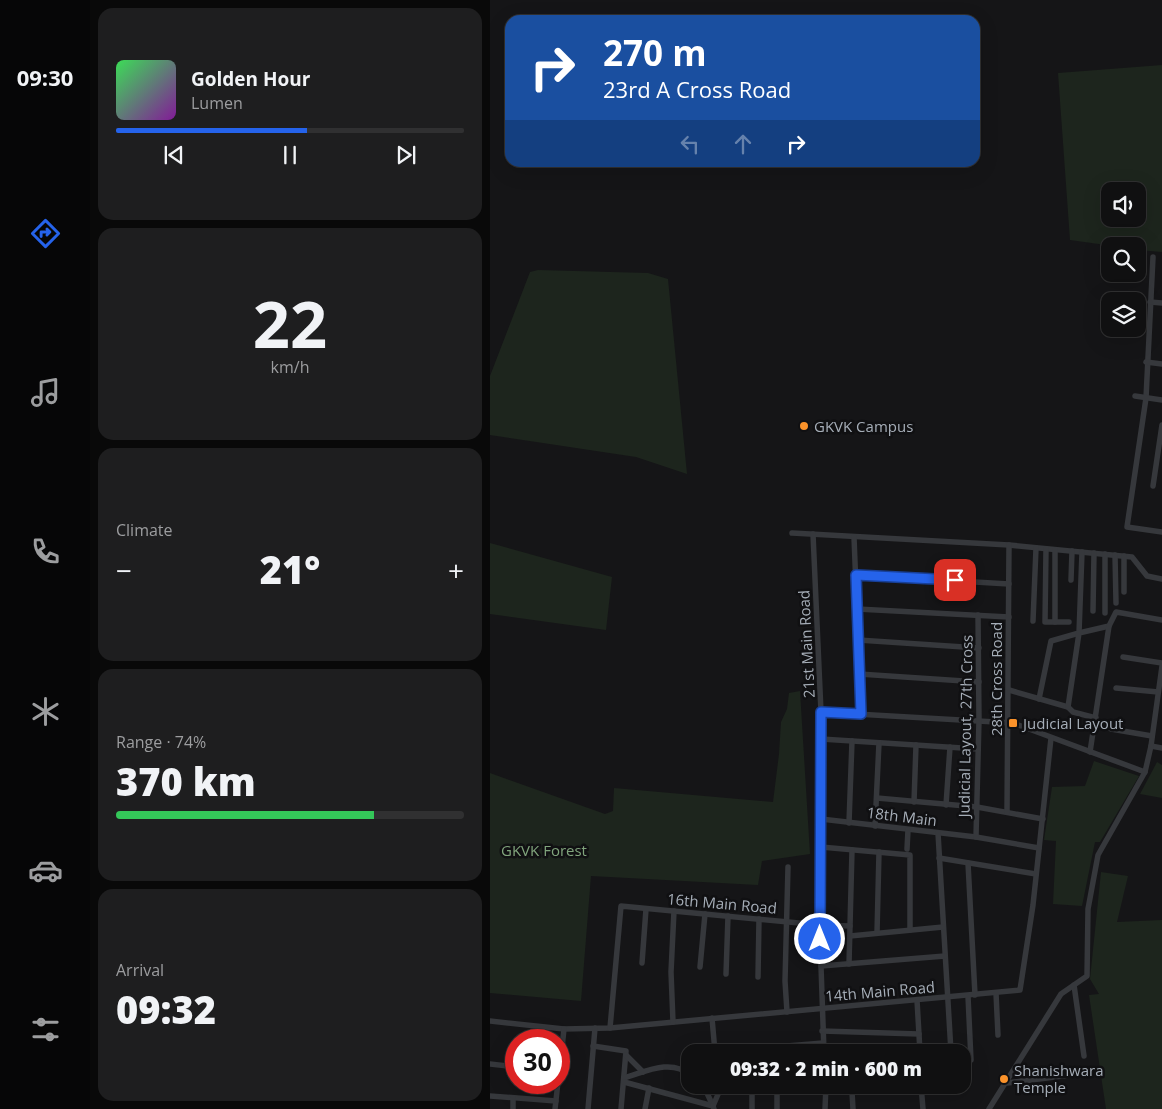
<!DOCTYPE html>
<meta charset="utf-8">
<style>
:root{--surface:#101011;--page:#1e1e1f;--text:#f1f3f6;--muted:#9c9d9f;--line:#303031;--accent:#2563eb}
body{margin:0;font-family:"Open Sans",sans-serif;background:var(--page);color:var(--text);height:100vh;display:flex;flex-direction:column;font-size:19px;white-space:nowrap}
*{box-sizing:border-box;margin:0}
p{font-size:16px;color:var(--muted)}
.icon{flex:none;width:28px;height:28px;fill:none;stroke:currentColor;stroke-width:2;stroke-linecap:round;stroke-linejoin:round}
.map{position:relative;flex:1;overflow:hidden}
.side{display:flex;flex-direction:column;gap:8px;padding:8px;background:#090909;width:400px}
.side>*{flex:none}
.hud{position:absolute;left:15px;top:15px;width:475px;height:152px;border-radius:15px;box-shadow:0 5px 20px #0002,0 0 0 1px var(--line);background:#1a4fa0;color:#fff;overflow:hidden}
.controls{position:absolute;left:611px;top:182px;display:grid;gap:10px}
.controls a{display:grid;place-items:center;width:45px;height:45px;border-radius:10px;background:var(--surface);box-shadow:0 5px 20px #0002,0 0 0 1px var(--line);font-size:25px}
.speed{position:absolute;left:15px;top:1029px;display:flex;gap:10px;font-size:25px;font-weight:700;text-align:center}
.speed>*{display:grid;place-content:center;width:65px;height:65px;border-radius:50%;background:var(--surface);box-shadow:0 5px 20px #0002,0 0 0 1px var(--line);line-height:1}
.speed .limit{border:8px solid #d22;background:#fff;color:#111}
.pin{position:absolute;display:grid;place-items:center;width:42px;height:42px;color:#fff;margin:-21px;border-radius:10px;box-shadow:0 2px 8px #0006}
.me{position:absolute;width:55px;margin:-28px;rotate:0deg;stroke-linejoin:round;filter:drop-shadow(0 0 4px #0008)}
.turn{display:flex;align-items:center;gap:18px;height:105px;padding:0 15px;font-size:22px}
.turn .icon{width:65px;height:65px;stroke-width:2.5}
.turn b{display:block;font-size:35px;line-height:42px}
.lanes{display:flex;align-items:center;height:48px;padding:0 15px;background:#0003;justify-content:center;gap:25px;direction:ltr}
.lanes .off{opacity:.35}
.big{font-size:38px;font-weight:800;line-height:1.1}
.side .card{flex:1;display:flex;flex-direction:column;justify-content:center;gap:8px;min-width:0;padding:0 18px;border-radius:15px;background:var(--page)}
.side .dial{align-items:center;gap:0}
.dial b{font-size:65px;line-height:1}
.song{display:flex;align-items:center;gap:15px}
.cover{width:60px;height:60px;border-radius:8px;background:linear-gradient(135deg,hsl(130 70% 55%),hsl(290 70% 35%))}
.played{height:5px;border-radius:2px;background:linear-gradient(90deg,var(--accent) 55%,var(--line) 55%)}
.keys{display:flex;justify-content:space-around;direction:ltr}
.heat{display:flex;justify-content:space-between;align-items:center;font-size:28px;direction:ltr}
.charge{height:8px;border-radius:4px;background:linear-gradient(90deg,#34c759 74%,var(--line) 0)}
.trip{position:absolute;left:191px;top:1044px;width:290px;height:50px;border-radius:15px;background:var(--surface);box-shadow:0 5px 20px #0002,0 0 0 1px var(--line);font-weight:800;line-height:50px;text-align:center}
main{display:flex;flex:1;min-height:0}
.dock{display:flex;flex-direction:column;width:90px;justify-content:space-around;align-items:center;background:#060607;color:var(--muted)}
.dock .icon{width:35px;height:35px}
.dock .selected{color:var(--accent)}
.dock b{font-size:22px;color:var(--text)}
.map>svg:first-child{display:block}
.green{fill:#1d251d;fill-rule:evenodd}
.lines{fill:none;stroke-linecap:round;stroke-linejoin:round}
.minor{stroke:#36383c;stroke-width:5.5}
.route-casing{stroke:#184099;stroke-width:12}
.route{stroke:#2563eb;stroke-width:9}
.poi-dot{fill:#fa922a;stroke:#101012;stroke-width:2}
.labels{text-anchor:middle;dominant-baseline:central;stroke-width:5;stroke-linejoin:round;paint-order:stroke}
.poi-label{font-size:15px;fill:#a6aeb8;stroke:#101012;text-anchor:start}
.street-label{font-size:15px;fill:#a6aeb8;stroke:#101012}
.park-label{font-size:15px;fill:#80a47c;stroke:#101012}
</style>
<main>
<nav class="dock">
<b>09:30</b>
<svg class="icon selected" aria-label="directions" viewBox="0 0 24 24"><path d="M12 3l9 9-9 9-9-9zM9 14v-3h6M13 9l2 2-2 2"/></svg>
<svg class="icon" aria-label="music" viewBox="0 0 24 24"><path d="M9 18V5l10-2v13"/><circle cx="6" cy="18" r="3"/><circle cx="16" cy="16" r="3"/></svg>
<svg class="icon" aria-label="phone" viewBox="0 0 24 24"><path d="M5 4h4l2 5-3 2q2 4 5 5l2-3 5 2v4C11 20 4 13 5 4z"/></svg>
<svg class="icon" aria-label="climate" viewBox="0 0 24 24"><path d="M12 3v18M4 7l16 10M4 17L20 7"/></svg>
<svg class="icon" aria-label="car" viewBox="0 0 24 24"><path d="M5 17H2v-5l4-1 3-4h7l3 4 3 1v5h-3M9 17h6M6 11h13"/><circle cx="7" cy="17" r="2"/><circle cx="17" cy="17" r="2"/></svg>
<svg class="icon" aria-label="filters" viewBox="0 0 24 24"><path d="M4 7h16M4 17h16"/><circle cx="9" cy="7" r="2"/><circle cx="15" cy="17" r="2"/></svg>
</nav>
<section class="side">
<div class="card">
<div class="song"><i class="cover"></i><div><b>Golden Hour</b><p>Lumen</p></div></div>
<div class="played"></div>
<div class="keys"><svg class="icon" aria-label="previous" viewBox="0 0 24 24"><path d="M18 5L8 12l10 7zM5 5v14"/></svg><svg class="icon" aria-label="pause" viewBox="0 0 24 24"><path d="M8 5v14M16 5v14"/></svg><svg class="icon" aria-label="next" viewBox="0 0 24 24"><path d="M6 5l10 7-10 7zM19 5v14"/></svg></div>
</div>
<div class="card dial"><b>22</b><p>km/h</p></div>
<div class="card"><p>Climate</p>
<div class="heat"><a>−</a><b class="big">21°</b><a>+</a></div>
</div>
<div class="card"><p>Range · 74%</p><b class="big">370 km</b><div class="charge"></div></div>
<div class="card"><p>Arrival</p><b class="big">09:32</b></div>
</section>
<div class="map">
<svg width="672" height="1109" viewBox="0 0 672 1109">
<rect width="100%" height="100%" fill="#151517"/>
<!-- green -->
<g class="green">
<path d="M672,65V252L648,250V246H623L580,240L568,73ZM648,191V219H620V191Z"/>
<polygon points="48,270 158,273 178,279 197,474 146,457 0,435 0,376 40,272"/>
<polygon points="0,543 122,577 116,630 0,614"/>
<polygon points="310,691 320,854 272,861 268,885 101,876 91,1001 0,993 0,773 115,814 123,811 124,788 283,802 289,754 291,722 297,709 299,693"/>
<polygon points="604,761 649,776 610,842 605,842 592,906 563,904 566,841 554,840 562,787 595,786"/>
<polygon points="667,762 672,765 672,798 650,794"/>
<polygon points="611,872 638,876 627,922 672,920 672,1109 616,1109 599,995 609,994 600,979"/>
</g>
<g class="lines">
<!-- minor -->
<g class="minor">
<polyline points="663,257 656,398 637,527 672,532"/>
<polyline points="660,302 672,303"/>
<polyline points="656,362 672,364"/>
<polyline points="645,396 672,400"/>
<polyline points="663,486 672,425"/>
<polyline points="302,533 519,545 642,557 657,576 672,579"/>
<polyline points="323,534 331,712 331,966 334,1052"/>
<polyline points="364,537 371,714"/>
<polyline points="556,549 555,622 565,622"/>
<polyline points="565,550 565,622 579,622"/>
<polyline points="625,555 626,603"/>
<polyline points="634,556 634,592"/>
<polyline points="366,575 519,584"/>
<polyline points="581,580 582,551"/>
<polyline points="367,609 519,617"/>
<polyline points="603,611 604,553"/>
<polyline points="615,613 615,554"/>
<polyline points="543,621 546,548"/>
<polyline points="368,640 489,648"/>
<polyline points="633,657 672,663"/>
<polyline points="369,674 489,682"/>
<polyline points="626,688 668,692"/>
<polyline points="519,690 578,707 583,712 606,718"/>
<polyline points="549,699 561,641 589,633 592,552"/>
<polyline points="578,707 589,633 619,626 626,612 672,620"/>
<polyline points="331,712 523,723 655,772"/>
<polyline points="621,729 662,736"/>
<polyline points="331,739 488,749"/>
<polyline points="661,746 672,748"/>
<polyline points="600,752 619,626"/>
<polyline points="387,798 487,807 553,819"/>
<polyline points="424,802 426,745"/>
<polyline points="456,805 460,747"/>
<polyline points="517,812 519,545"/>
<polyline points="331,819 486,837 549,848"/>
<polyline points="359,823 362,741"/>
<polyline points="385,826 389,743"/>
<polyline points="448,833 461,1052"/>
<polyline points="486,837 489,720 488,615"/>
<polyline points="331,847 420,855 420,930"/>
<polyline points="417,849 418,830"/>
<polyline points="449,858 546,874"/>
<polyline points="478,863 485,995"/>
<polyline points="387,933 389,852"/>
<polyline points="360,936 453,927"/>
<polyline points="152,963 156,909"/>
<polyline points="359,964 362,850"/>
<polyline points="331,966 455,956"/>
<polyline points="210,967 215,914"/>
<polyline points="236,974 238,916"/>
<polyline points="268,977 269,919"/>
<polyline points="584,985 594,1056"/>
<polyline points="506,993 508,1035"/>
<polyline points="478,996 481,1060"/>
<polyline points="427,1000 430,1052"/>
<polyline points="297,1012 295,981 298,867"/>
<polyline points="222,1018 225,1052"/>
<polyline points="0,1021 74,1029 120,1028 530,990 543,905 561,738"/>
<polyline points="183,1022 181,972 184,911"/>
<polyline points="120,1028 131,906 330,925 360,926"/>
<polyline points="332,1031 429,1034"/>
<polyline points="103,1046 136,1051 131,1109"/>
<polyline points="226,1052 333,1043"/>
<polyline points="136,1055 153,1072"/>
<polyline points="0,1064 26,1067"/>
<polyline points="69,1076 74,1029"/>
<path d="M134,1078C155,1072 181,1058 200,1075"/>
<polyline points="134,1082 223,1106 224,1109"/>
<polyline points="517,1083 588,1074"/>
<polyline points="210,1085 217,1093 223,1106"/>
<polyline points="262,1085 262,1109"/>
<polyline points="287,1085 287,1109"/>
<polyline points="431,1085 433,1109"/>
<polyline points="336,1092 431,1088"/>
<polyline points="362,1092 363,1109"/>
<polyline points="0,1096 66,1101"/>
<polyline points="223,1106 232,1085"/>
<polyline points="23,1109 23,1098"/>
<polyline points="65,1109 68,1082"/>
<polyline points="98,1109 105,1028"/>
<polyline points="155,1109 159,1088"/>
<polyline points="335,1109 336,1085"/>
<polyline points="499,1109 571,994 597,976 598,909 608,855 655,772 661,746 672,666"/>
</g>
</g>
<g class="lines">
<!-- route casing -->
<g class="route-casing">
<polyline id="route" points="330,939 331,712 371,714 366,575 465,580"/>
</g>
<!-- route -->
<use href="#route" class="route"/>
</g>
<!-- markers -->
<g class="poi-dot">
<circle cx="314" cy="426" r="5"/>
<rect x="518" y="718" width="10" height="10" rx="2.5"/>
<circle cx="514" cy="1079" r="5"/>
</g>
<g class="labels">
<!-- poi labels -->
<g class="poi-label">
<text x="324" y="426">GKVK Campus</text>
<text x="533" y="723">Judicial Layout</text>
<text x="524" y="1070">Shanishwara<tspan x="524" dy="17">Temple</tspan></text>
</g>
<!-- street labels -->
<g class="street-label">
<text transform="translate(316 644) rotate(-93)">21st Main Road</text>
<text transform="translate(506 679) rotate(-90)">28th Cross Road</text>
<text transform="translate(475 726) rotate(-89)">Judicial Layout, 27th Cross</text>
<text transform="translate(412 816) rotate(7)">18th Main</text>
<text transform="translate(232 903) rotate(5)">16th Main Road</text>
<text transform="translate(390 991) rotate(-5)">14th Main Road</text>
</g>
<!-- park labels -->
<g class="park-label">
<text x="54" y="850">GKVK Forest</text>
</g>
</g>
</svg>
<div class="controls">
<a><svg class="icon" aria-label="sound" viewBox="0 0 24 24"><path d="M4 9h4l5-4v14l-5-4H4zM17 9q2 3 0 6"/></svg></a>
<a><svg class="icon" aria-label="search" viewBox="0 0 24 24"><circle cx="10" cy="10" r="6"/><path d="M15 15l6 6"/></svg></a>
<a><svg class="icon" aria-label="layers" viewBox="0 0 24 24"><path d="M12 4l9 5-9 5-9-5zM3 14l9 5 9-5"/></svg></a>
</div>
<div class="speed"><div class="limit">30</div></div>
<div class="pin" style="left:465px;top:580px;background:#d93025"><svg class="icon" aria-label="arrive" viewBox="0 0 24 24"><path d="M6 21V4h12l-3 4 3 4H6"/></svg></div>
<svg class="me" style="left:330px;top:939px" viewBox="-20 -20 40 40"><circle r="17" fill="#2563eb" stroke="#fff" stroke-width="3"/><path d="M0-11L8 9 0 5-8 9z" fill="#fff"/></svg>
<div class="trip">09:32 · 2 min · 600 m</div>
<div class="hud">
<div class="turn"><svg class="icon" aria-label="right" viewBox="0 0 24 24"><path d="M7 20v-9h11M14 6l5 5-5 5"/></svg><div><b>270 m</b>23rd A Cross Road</div></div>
<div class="lanes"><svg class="icon off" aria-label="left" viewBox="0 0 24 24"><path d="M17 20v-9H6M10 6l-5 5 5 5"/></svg><svg class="icon off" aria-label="ahead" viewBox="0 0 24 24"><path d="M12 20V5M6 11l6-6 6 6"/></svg><svg class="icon" aria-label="right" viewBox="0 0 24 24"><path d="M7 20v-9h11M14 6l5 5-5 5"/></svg></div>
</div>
</div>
</main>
